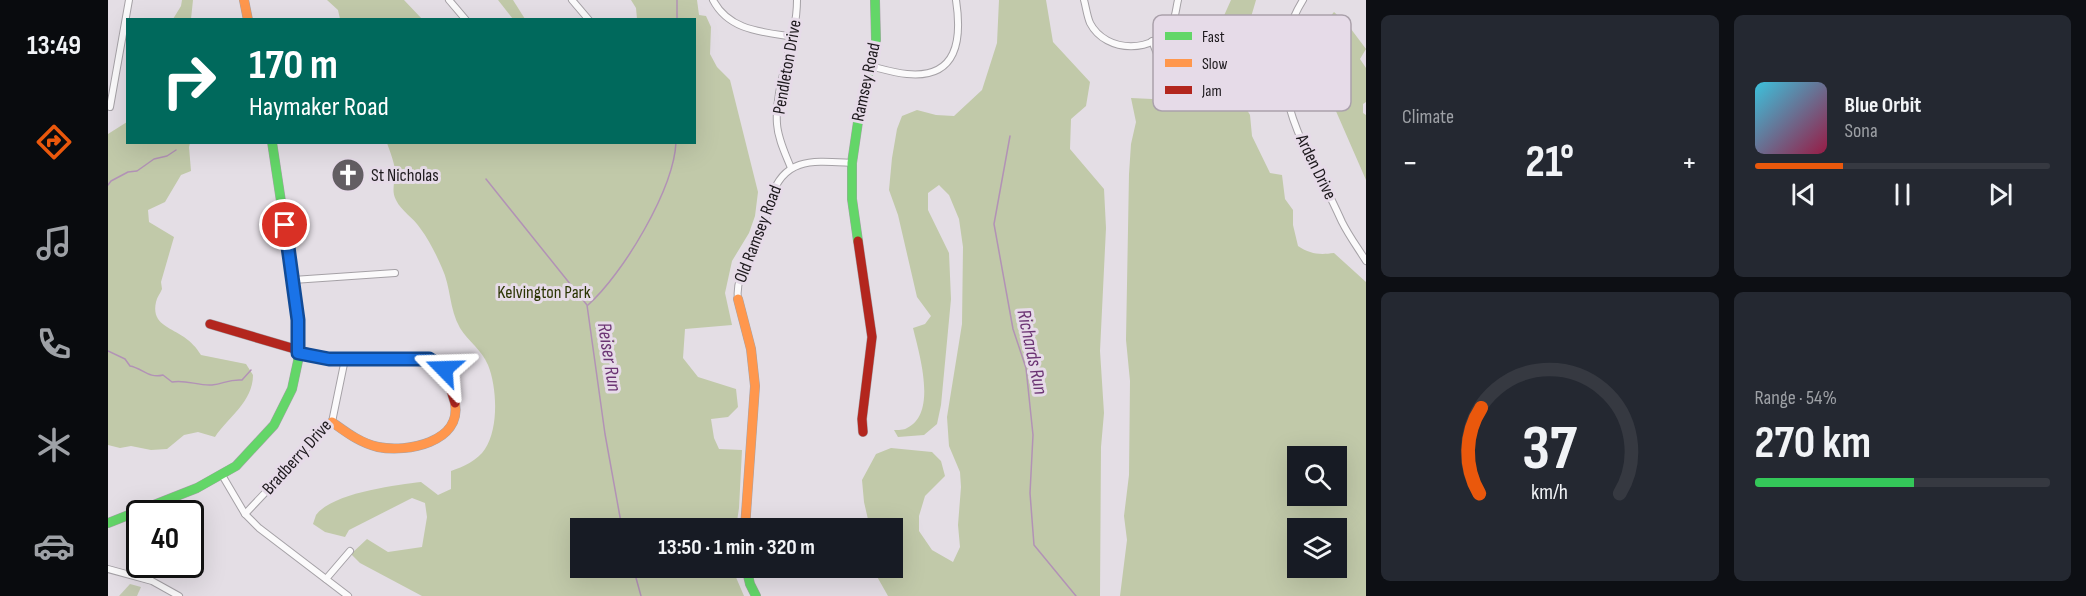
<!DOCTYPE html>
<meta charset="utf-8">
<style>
:root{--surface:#171b24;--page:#242831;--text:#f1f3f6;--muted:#9ea1a6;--line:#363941;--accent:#ea580c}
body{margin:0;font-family:"Sofia Sans Condensed",sans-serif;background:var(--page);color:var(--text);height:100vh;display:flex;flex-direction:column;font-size:22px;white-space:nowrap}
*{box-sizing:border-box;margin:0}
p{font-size:20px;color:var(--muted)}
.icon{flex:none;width:33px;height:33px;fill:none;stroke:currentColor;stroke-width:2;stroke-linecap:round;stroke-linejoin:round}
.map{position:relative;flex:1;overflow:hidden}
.details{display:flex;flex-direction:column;gap:15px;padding:15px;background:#0d0f14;width:720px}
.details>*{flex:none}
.hud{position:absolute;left:18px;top:18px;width:570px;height:126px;border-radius:0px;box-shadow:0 6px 24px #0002;background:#00695c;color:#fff;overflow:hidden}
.fabs{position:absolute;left:1179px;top:446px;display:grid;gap:12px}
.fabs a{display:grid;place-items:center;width:60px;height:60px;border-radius:0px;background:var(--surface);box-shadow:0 6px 24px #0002;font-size:30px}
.speed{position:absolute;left:18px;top:500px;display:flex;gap:12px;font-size:30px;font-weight:700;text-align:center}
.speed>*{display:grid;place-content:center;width:78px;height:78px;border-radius:50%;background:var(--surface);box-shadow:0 6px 24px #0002;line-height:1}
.speed .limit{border:3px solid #111;border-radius:9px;background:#fff;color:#111}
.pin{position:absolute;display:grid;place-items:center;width:51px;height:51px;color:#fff;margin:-26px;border:3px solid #fff;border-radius:50%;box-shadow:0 2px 6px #0007}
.me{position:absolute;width:66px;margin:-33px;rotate:292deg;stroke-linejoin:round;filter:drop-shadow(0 0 4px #0008)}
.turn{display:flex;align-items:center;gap:21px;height:126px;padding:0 24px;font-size:27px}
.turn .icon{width:78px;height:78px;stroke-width:2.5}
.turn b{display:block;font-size:42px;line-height:51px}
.big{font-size:45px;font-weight:700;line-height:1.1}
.details .card{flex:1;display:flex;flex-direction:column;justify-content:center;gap:9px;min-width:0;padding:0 21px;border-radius:9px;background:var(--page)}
.details .dial{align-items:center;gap:0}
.dial svg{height:156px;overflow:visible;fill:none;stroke:var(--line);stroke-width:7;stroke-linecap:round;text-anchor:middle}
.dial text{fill:var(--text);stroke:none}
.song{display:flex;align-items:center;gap:18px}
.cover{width:72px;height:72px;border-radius:9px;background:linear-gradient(135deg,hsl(190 70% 55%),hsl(340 70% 35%))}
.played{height:6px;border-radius:3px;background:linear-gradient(90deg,var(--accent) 30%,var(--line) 30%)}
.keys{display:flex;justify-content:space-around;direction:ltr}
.heat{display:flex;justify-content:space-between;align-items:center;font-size:33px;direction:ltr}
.charge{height:9px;border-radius:4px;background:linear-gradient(90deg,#34c759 54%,var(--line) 0)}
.details .tiles{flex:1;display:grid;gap:15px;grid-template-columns:repeat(2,1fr)}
.trip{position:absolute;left:462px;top:518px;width:333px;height:60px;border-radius:0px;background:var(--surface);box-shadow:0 6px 24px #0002;font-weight:700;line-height:60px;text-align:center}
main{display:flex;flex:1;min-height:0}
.tab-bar{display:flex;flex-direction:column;width:108px;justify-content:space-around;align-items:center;background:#090b0e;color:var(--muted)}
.tab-bar .icon{width:42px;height:42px}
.tab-bar .on{color:var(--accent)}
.tab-bar b{font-size:27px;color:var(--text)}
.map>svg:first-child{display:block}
.green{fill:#c3c9b0}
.forest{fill:#c1c9a9;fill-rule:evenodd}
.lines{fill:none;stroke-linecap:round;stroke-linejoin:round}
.stream{stroke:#b292b6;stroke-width:1.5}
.street-casing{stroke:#a5a1a6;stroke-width:8}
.fast-casing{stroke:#a5a1a6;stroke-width:10}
.slow-casing{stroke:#a5a1a6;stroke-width:10}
.jam-casing{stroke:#a5a1a6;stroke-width:10}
.street{stroke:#fbfafb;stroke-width:6}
.fast{stroke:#63d668;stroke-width:9}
.slow{stroke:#ff974d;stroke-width:9}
.jam{stroke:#b3261e;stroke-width:9}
.route-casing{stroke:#114b97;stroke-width:15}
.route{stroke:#1a73e8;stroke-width:10}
.labels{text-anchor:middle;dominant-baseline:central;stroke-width:6;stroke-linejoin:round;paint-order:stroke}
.street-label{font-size:18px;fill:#1d191d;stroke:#e6dbe8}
.poi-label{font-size:18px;fill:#1d191d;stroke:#e6dbe8;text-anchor:start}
.park-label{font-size:18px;fill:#2b3504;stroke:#e6dbe8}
.water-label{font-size:20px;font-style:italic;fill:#6c3574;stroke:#e6dbe8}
.key{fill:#e6dbe8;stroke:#aaa1ab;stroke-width:1.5}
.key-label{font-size:16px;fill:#1d191d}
</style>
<main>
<nav class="tab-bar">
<b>13:49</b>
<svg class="icon on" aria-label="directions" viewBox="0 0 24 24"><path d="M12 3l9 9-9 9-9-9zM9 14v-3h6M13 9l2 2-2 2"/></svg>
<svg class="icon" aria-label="music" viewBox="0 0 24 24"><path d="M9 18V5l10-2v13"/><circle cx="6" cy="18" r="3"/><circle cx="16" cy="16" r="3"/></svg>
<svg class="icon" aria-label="phone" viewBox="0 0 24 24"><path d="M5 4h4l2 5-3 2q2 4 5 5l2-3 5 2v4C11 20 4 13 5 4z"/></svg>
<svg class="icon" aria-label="climate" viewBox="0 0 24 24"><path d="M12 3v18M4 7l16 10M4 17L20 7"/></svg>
<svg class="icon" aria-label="car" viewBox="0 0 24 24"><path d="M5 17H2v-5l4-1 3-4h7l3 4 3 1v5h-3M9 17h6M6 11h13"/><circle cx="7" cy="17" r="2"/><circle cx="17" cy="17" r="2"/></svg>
</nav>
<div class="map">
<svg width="1258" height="596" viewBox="0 0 1258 596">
<rect width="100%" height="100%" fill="#e4dee5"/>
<!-- green -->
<polygon class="green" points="22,584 33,587 29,596 11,596"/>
<!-- forest -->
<g class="forest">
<polygon points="74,0 85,0 83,19 65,19 73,6"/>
<polygon points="219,0 296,0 314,19 232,19 230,10"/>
<polygon points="390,0 405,0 417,19 405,19"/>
<path d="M523,0H589L591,15L598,16L603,27L602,54L609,67L622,80L650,192L647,216L641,233L624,261L617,293L624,325L577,329L575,358L590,377L628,389L630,407L620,417L603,419L606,438L611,449L634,450L631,508L628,528H472V567H626L627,575L636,596H314L252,563L243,554L259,539L280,552L314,547L319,517L317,503L304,498L241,530L237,537L217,532L205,524C206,521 207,518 208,515C224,493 288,485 313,482L330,495L343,489V471C355,467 370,460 377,449C391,428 389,387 380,365C374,350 360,341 352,328C341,309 343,287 334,268C328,254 321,240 312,228C306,218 293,211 288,200C283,191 287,182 287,173C287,163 282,152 279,143L586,142V20L529,19L528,8Z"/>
<path d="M891,0H938L945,42L982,82L978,106L963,119L962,149L996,189L998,228L992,351L996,413L993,447L992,596H780L767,573V567H784V528H762L756,502L754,480L768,454L783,448L824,452L833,461L837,476L817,496L811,516V531L824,550L845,562L852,547L850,525L853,487L852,472L841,446L839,417L854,324L855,247L851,219L841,195L831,185L820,193V210L841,253L843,299L833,405L829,424L816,435L790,437L786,430C790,430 796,430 799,428C830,414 811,353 805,328L817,324L823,316L809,297L790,215L781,190L784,158L789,129L794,116L809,110L828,115L846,116L874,90L889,43Z"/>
<path d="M1123,0H1148C1145,11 1141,22 1139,33C1136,49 1141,55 1125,66L1123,83L1142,115L1144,136L1162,173L1174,175L1177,199L1185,210V225L1190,246C1202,254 1211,255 1226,253L1258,282V596H1012L1019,540L1016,516L1021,475L1022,381L1018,340L1021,174L1023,144L1028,122L1023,98L1044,99L1068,88L1093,62L1106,38ZM1190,456H1228V495H1190ZM1190,528H1228V567H1190Z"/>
<path d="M1226,12L1240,25L1258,49L1252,59L1258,68V102L1255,104V113L1258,115V180L1224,102L1222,67L1227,57C1220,43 1215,24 1226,12Z"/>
<path d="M19,122L20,142L82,143L81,147L83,171L73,175L57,202L40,210L41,222L66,237L53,282L54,289C52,294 49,297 48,302C43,324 62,327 76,337C83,342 88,347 93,355L138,364L145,375C145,402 120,417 107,437L90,432L76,435L59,449L43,450L23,446L12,448L0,445V134Z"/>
</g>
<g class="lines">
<!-- stream -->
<g class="stream">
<polyline points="569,0 569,20"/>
<polyline points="902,136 886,224 905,329 918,368 925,435 922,493 926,545 968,596"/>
<polyline points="378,179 479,305 497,434 514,528"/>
<polyline points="0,185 3,181 20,172 29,171 46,159 59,156 68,150"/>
<path d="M480,305C515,274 566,189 568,142"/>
<path d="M0,351L17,359L22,366C34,368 41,379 55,375L64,382C77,379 90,386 104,385C116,384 120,379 134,380L143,370"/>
<polyline points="525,567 533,596"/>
</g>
<!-- street casing -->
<g class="street-casing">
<g id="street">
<polyline points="341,0 358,20"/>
<polyline points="464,0 481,20"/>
<path d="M605,0C621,31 655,32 686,37"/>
<path d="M976,0C978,7 979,16 982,23C998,54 1048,54 1064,23C1068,16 1068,8 1070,0"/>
<path d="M1195,0C1154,66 1185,128 1218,189C1224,200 1229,211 1234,222C1241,236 1250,248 1258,261"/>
<polyline points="1044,41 1059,79"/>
<path d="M762,66C774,69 787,73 799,74C850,79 854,39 848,0"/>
<polyline points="2,107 21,0"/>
<path d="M683,168C677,153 670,139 669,124C666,84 689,43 689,0"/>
<polyline points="185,280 287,273"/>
<path d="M630,299C627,276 642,263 650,243C656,228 658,213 663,198C676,156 707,161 744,163"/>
<polyline points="114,475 137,514 151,528 240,596"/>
<polyline points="137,514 224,422 237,359"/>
<polyline points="0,569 44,581 71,596"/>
<polyline points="218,579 242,551"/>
</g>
</g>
<!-- fast casing -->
<g class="fast-casing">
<g id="fast">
<polyline points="750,241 744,199 744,163 751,115 768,40 767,0"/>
<polyline points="0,523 89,488 128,466 166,425 184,389 190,361 191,320 164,142"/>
<polyline points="638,567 642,584 648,596"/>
</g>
</g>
<!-- slow casing -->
<g class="slow-casing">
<g id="slow">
<polyline points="136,0 140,20"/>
<polyline points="630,299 643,349 647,386 637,528"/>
<path d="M224,422C238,432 252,443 270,447C299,453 354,442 347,403"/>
</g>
</g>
<!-- jam casing -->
<g class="jam-casing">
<g id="jam">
<polyline points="750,241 764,337 754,419 755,432"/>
<polyline points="102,324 221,359 306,358 322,360 330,364 338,374 347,403"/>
</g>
</g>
<!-- street -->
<use href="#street" class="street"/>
<!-- fast -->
<use href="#fast" class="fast"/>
<!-- slow -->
<use href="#slow" class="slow"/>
<!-- jam -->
<use href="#jam" class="jam"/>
</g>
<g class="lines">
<!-- route casing -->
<g class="route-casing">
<polyline id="route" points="177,225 190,320 190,353 221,359 321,359 336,369"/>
</g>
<!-- route -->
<use href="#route" class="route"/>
</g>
<!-- icons -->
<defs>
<g id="church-disc" transform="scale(1.725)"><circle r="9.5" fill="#635e63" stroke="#e6dbe8"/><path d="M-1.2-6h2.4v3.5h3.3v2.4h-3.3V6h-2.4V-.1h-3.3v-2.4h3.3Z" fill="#fff"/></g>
</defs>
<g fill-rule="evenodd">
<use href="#church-disc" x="240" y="175"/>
</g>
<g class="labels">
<!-- street labels -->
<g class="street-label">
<text transform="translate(679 67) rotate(-80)">Pendleton Drive</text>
<text transform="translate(758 82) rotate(-78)">Ramsey Road</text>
<text transform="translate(1208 167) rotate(64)">Arden Drive</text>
<text transform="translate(650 234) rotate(-69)">Old Ramsey Road</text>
<text transform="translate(189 457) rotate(-48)">Bradberry Drive</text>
</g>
<!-- poi labels -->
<g class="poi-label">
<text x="263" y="175">St Nicholas</text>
</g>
<!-- park labels -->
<g class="park-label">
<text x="436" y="292">Kelvington Park</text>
</g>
<!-- water labels -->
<g class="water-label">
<text transform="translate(924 352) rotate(78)">Richards Run</text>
<text transform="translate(501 357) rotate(81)">Reiser Run</text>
</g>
</g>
<!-- legend -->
<rect x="1045" y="15" width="198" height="96" rx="9" class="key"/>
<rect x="1057" y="32" width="27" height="8" fill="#63d668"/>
<rect x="1057" y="59" width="27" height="8" fill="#ff974d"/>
<rect x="1057" y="86" width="27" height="8" fill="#b3261e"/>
<g class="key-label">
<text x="1094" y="42">Fast</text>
<text x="1094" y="69">Slow</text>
<text x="1094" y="96">Jam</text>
</g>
</svg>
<div class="fabs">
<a><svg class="icon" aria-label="search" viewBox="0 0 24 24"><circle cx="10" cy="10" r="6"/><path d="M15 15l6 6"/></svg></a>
<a><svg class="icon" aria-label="layers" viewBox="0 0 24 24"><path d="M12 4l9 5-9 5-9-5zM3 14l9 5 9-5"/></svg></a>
</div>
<div class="speed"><div class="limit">40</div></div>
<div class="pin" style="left:177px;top:225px;background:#d93025"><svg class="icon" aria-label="arrive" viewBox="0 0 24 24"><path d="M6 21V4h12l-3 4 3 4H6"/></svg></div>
<svg class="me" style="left:336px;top:369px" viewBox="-20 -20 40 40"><path d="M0-17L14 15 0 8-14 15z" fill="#1a73e8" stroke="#fff" stroke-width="4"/></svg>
<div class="trip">13:50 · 1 min · 320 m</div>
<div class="hud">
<div class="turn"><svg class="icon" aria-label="right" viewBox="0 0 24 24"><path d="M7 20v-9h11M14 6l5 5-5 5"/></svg><div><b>170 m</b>Haymaker Road</div></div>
</div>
</div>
<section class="details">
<div class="tiles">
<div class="card"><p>Climate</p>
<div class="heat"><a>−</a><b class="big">21°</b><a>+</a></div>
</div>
<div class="card">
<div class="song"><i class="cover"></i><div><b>Blue Orbit</b><p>Sona</p></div></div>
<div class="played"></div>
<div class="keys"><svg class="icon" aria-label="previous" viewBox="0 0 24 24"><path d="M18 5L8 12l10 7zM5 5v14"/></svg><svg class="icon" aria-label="pause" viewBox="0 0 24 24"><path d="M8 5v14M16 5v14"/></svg><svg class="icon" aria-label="next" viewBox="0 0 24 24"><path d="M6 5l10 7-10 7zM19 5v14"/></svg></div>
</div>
<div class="card dial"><svg viewBox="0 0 100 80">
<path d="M14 69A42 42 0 1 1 86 69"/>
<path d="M14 69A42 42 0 0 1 15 25" stroke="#ea580c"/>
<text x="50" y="56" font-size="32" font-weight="700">37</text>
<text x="50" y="72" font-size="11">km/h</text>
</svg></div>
<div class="card"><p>Range · 54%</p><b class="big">270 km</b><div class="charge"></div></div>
</div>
</section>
</main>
